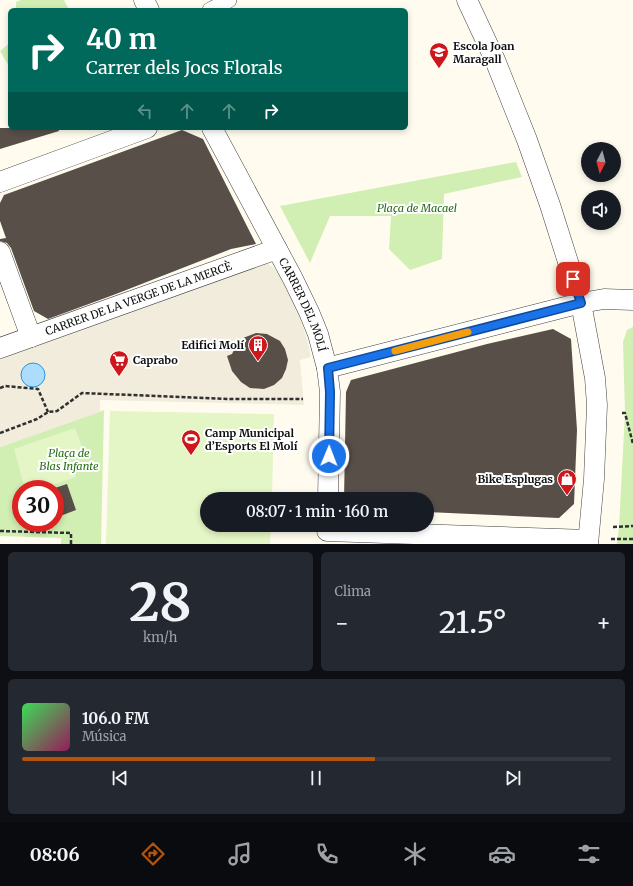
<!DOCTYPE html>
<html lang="es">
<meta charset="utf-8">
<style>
:root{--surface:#171b24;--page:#242831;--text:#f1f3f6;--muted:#9ea1a6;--line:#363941;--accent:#b45309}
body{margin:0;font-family:Merriweather,serif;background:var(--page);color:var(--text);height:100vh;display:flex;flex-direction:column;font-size:15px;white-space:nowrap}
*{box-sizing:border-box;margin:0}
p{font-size:13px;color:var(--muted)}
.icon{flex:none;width:22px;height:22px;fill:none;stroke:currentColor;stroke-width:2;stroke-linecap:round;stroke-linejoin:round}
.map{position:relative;height:544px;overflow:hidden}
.drawer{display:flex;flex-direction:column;gap:8px;padding:8px;background:#0d0f14;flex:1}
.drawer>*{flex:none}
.top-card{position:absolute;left:8px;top:8px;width:400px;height:122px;border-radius:6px;box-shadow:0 2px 6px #0003;background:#00695c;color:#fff;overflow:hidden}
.needle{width:26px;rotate:186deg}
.buttons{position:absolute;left:581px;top:142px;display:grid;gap:8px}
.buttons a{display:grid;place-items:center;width:40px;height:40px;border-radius:50%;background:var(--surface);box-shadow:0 2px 6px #0003;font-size:20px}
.speed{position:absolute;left:12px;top:480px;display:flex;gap:8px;font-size:20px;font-weight:700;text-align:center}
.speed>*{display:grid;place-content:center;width:52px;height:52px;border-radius:50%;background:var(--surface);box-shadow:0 2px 6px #0003;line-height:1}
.speed .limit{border:6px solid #d22;background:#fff;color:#111}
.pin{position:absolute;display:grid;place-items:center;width:34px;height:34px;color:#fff;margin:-17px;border-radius:8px;box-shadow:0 2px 6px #0006}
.me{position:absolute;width:44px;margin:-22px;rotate:1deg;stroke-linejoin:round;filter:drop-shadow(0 0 3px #0008)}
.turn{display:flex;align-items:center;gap:14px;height:84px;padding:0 12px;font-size:18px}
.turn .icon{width:52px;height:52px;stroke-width:2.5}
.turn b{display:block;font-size:28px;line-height:34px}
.lanes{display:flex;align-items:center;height:38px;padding:0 12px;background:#0003;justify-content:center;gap:20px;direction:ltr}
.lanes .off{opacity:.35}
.big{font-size:30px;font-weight:600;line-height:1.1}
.drawer .tile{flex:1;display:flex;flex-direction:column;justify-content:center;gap:6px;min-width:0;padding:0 14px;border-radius:6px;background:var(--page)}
.drawer .dial{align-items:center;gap:0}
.dial b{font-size:52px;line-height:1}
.song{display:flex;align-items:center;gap:12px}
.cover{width:48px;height:48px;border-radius:6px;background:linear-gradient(135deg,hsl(130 70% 55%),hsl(330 70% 35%))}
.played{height:4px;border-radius:2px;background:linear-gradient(90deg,var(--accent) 60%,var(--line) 60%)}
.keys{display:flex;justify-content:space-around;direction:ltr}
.heat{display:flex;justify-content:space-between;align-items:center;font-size:22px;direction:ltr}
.drawer .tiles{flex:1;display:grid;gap:8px;grid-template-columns:1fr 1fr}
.tile:last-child{grid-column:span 2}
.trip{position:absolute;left:200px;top:492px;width:234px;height:40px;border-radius:20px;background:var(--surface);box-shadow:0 2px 6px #0003;font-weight:600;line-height:40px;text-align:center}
.dock{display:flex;height:64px;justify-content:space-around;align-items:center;background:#090b0e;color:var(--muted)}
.dock .icon{width:28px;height:28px}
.dock .on{color:var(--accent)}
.dock b{font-size:18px;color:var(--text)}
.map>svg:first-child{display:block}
.green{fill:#d1eeb3;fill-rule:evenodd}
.pitch{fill:#e4f5c6}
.plaza{fill:#f1ecdc}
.water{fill:#adddfd;stroke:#2b92dc}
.building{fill:#584f49}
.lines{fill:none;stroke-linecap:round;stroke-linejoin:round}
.pedestrian-casing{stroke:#414141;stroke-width:16}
.minor-casing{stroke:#414141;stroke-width:21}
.path{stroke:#303030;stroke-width:2.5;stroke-dasharray:4 2;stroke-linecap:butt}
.pedestrian{stroke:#fff;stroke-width:15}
.minor{stroke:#fff;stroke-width:20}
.route-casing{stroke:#114b97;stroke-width:10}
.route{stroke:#1a73e8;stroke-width:7}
.slow{stroke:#f59e0b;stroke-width:7}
.labels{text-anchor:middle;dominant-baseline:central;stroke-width:4;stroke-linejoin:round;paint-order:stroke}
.poi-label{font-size:11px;font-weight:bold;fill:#0e0e0e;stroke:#fff;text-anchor:start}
.park-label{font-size:11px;font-style:italic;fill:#276d16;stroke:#fff}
.street-label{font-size:11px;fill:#0e0e0e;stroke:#fff}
</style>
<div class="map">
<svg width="633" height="544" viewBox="0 0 633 544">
<rect width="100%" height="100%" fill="#fffcef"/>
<!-- green -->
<g class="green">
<polygon points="21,0 64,0 69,10 16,10 16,2"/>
<polygon points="10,43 10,68 0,51"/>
<polygon points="516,162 522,177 444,194 442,259 410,270 389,249 391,216 330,216 310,263 280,206"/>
<polygon points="633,327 633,544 617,544 619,527 625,413 623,342 627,330"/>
<path d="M104,410L101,544H61V538L0,536V447ZM21,489H55V523H21Z"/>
</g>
<!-- pitch -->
<g class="pitch">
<polygon points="110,411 274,414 272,499 207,499 207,525 271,525 270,544 106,544"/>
<polygon points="75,428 84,452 69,457 76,477 41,489 25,489 14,449"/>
</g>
<!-- plaza -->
<polygon class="plaza" points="265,262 274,268 281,277 299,315 307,339 311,357 300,360 304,405 100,400 100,412 0,447 0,352"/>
<!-- water -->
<circle class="water" cx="33" cy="375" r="12"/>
<!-- building -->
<g class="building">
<polygon points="0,128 58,128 59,131 0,149"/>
<polygon points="182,130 203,139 256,244 231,249 116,294 48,319 34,311 11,248 7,243 0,241 0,239 6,238 0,221 0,203 4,195"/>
<polygon points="553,329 571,339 577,430 574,504 559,518 427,512 427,499 344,499 346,392 351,380 487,344"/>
<polygon points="256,333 267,334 280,341 285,349 288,360 286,369 282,378 274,385 264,389 250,388 241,382 232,371 227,356 232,354 236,346 243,338"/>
<polygon points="67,484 76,510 55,518 55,488"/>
</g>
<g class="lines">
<!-- pedestrian casing -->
<g class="pedestrian-casing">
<polyline id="pedestrian" points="210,10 229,0"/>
</g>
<!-- minor casing -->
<g class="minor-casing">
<g id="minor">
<polyline points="144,0 149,10"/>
<polyline points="467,0 495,60 527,140 550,205 581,303 595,378 597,405 594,479 588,544"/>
<path id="s1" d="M212,128L293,279L309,312L318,334L327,368L330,392L328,499"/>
<polyline points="0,182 147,128"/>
<polyline points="0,252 31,337"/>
<path id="s2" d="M0,348L277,249"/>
<polyline points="327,368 581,303 604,299 633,300"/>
<polyline points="327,531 588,540"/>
</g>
</g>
<!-- path -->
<g class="path">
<polyline points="0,388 5,386 38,389 48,412"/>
<polyline points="622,413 625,413 633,444"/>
<polyline points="0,433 37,419 48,412 57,411 82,393 228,399 303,399"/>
<polyline points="613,527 633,526"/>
<polyline points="0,531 71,533 71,544"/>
<polyline points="611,539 633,539"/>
</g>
<!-- pedestrian -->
<use href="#pedestrian" class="pedestrian"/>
<!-- minor -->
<use href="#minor" class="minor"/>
</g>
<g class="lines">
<!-- route casing -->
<g class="route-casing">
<polyline id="route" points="329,456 330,392 328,368 581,303 573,279"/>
</g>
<!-- route -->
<use href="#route" class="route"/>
<!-- slow -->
<polyline class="slow" points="395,351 468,332"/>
</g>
<!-- icons -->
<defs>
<g id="school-pin" transform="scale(1)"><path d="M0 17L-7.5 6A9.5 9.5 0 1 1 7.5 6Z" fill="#ce161b" stroke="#fff"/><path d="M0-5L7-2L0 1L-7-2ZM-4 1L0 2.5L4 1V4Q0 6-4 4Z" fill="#fff"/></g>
<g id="building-pin" transform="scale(1)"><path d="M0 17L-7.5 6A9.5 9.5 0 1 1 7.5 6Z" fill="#ce161b" stroke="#fff"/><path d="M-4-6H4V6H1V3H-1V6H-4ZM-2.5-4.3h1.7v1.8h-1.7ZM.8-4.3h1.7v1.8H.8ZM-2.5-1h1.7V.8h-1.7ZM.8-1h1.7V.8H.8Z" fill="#fff"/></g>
<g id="supermarket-pin" transform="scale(1)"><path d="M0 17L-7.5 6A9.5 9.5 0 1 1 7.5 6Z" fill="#ce161b" stroke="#fff"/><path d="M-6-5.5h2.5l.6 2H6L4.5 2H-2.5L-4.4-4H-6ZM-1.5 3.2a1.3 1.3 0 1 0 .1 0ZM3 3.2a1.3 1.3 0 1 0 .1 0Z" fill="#fff"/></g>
<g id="stadium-pin" transform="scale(1)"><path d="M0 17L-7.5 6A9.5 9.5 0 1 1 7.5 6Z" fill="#ce161b" stroke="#fff"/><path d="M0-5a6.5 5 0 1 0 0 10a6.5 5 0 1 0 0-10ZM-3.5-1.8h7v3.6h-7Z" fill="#fff"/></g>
<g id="shop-pin" transform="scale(1)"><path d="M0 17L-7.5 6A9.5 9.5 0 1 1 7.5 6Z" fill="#ce161b" stroke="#fff"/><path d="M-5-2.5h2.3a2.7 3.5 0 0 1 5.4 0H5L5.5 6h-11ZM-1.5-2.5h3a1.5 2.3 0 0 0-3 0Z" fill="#fff"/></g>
</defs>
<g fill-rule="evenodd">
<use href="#school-pin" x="439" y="52"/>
<use href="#building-pin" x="258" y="345"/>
<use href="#supermarket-pin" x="119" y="360"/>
<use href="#stadium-pin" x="191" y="439"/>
<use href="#shop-pin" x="567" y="479"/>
</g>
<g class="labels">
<!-- poi labels -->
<g class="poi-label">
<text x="453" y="46">Escola Joan<tspan x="453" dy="13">Maragall</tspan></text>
<text x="244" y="345" text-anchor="end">Edifici Molí</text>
<text x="133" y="360">Caprabo</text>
<text x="205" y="433">Camp Municipal<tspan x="205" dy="13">d’Esports El Molí</tspan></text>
<text x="553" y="479" text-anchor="end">Bike Esplugas</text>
</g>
<!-- park labels -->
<g class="park-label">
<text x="417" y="208">Plaça de Macael</text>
<text x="69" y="453">Plaça de<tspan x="69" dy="13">Blas Infante</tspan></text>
</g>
<!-- street labels -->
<g class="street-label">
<text stroke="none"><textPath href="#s2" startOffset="147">CARRER DE LA VERGE DE LA MERCÈ</textPath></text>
<text stroke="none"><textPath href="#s1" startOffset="199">CARRER DEL MOLÍ</textPath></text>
</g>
</g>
</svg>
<div class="buttons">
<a><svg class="needle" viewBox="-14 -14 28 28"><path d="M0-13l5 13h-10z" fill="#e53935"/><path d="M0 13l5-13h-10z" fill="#9ea1a6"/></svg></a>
<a><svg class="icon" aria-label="sound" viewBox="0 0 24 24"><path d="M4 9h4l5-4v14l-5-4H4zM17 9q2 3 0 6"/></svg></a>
</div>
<div class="speed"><div class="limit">30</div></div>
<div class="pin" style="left:573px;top:279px;background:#d93025"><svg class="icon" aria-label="arrive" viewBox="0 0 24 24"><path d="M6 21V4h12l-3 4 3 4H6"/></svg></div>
<svg class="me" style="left:329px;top:456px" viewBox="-20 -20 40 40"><circle r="17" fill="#1a73e8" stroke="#fff" stroke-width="3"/><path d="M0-11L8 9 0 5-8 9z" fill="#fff"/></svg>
<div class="trip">08:07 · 1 min · 160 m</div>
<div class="top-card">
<div class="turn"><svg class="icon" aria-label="right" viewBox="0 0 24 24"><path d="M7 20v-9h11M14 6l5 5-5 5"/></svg><div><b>40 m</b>Carrer dels Jocs Florals</div></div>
<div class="lanes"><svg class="icon off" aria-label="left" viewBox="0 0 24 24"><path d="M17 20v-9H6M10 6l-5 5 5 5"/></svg><svg class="icon off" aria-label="ahead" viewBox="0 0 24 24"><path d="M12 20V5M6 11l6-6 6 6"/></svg><svg class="icon off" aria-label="ahead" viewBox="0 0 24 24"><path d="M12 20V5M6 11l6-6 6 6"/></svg><svg class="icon" aria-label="right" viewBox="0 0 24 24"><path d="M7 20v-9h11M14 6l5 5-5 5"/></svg></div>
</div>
</div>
<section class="drawer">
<div class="tiles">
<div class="tile dial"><b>28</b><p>km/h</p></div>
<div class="tile"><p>Clima</p>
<div class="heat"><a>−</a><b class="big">21.5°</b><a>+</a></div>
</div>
<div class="tile">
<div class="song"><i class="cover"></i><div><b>106.0 FM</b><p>Música</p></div></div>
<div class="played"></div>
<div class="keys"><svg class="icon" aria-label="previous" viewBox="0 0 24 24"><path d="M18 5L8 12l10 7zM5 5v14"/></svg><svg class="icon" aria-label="pause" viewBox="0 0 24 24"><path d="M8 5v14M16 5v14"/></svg><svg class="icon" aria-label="next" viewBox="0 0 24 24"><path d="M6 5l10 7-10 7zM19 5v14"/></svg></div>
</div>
</div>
</section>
<nav class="dock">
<b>08:06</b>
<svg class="icon on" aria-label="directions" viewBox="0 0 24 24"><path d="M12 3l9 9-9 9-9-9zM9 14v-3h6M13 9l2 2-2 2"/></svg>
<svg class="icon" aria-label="music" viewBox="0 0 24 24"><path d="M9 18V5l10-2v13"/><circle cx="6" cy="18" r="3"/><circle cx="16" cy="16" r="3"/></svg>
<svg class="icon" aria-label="phone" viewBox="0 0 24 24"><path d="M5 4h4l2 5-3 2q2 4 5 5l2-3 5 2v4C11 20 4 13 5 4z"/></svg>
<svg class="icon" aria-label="climate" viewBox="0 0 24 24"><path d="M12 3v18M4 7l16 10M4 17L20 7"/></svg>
<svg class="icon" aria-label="car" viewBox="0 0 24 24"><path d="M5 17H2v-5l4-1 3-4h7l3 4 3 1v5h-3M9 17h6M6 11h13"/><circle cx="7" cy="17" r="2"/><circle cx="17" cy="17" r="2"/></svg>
<svg class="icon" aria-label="filters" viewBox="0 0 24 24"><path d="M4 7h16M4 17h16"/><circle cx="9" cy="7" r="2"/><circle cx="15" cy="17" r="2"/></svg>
</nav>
